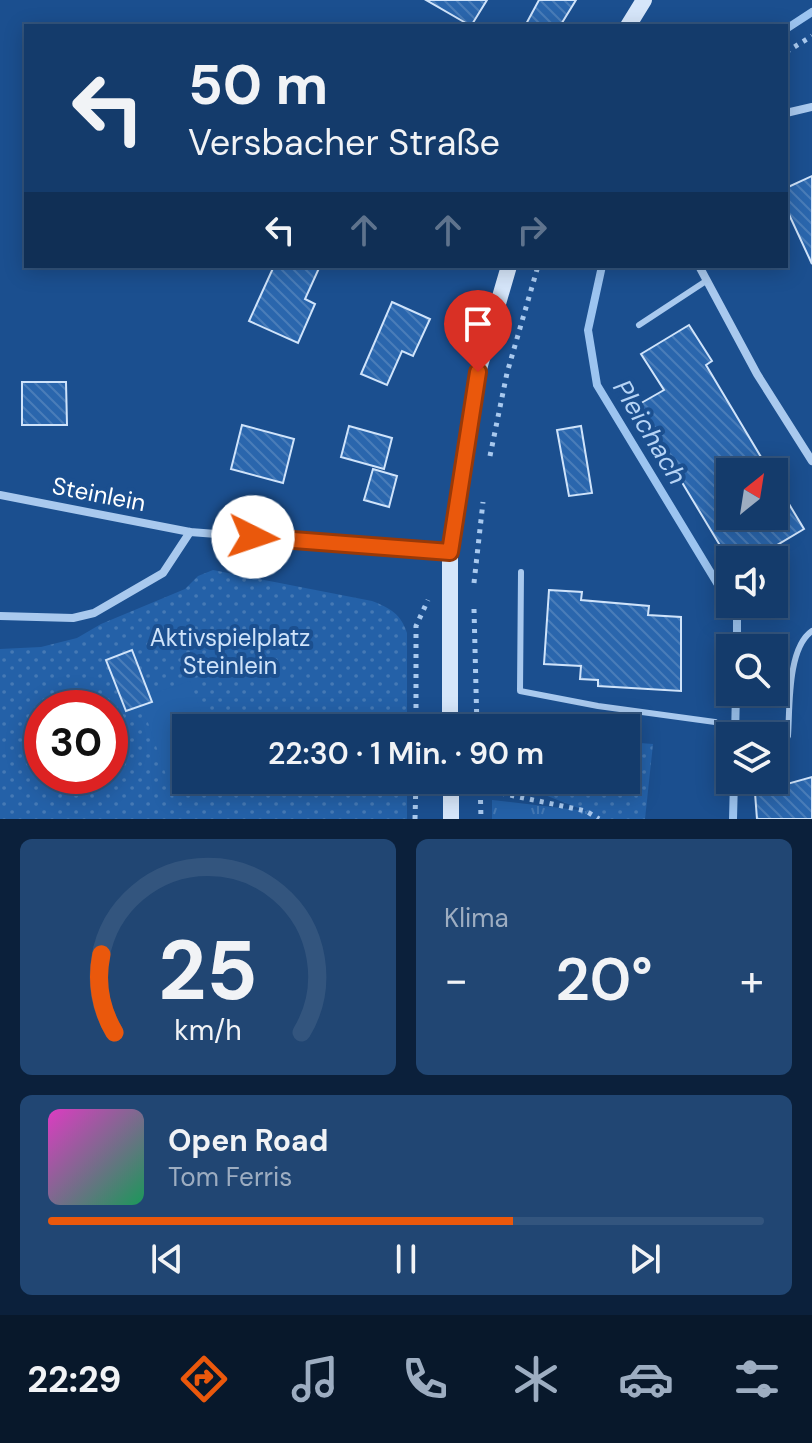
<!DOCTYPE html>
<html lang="de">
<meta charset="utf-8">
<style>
:root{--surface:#143b6b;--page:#214673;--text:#f1f3f6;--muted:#9dadc1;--line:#33557e;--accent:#ea580c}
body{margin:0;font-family:"DM Sans",sans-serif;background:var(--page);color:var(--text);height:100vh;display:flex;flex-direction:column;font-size:30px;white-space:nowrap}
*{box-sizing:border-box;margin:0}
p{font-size:26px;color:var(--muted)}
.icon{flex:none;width:44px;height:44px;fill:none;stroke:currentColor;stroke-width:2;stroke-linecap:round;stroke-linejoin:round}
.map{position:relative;height:819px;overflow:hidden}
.side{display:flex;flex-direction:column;gap:20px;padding:20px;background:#0b203b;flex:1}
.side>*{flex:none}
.hud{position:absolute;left:24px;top:24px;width:764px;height:244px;border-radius:0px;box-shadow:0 4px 20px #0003,0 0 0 2px var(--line);background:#143b6b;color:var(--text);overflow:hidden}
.needle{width:52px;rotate:30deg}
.buttons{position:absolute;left:716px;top:458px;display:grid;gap:16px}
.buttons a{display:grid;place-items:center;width:72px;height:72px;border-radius:0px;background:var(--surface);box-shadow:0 4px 20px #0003,0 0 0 2px var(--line);font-size:40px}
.speed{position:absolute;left:24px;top:690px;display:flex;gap:16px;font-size:40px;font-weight:700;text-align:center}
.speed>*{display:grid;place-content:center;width:104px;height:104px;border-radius:50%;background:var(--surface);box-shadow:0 4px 20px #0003,0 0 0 2px var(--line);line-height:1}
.speed .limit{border:12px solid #d22;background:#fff;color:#111}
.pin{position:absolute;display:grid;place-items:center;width:68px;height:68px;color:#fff;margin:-82px -34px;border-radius:50% 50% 50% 0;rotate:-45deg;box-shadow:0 0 8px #0007}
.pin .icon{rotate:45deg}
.me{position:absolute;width:88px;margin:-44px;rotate:94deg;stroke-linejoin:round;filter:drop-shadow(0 0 6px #0008)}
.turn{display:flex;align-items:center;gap:28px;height:168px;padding:0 32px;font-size:36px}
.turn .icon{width:104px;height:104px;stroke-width:2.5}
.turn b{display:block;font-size:56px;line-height:68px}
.lanes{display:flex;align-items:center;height:76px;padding:0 32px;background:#0003;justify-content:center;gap:40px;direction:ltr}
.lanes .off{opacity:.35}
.big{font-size:60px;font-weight:600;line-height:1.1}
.side .widget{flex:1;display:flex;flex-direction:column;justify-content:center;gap:12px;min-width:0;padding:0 28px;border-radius:12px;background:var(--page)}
.side .dial{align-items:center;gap:0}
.dial svg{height:208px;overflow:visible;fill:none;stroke:var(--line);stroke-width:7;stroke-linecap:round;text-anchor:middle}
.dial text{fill:var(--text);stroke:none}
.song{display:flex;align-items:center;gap:24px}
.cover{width:96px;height:96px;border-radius:12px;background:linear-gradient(135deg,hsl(310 70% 55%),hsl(150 70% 35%))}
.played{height:8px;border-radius:4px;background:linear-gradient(90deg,var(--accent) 65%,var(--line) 65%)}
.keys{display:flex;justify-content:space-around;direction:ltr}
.heat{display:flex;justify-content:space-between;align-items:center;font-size:44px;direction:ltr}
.side .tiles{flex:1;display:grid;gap:20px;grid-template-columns:1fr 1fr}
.widget:last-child{grid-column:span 2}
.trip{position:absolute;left:172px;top:714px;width:468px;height:80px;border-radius:0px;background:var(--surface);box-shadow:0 4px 20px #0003,0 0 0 2px var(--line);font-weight:600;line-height:80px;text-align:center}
.tabs{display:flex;height:128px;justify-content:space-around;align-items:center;background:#08182b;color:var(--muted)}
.tabs .icon{width:56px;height:56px}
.tabs .on{color:var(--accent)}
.tabs b{font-size:36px;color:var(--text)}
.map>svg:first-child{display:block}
.grass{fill:url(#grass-tufts)}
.park{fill:url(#park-dots);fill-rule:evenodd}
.pitch{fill:#2461a8}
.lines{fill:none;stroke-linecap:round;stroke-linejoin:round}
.stream{stroke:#9cc4f0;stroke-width:8}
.building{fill:url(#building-back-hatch);stroke:#cfe3fa;stroke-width:2}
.path{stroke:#a9c9ee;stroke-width:5;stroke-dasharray:4 6;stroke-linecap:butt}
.service{stroke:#a9c9ee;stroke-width:6}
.minor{stroke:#a9c9ee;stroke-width:8}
.secondary{stroke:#d6e6fa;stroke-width:16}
.route-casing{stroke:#983908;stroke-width:20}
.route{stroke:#ea580c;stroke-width:14}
.labels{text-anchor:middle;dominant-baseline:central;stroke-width:8;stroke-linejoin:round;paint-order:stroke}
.street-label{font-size:24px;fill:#fff;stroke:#1b4f8f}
.park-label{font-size:24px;fill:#cfe3fa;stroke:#1b4f8f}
.water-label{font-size:26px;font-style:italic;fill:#b5d3f5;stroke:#1b4f8f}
</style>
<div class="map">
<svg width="812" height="819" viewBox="0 0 812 819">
<defs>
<pattern id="grass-tufts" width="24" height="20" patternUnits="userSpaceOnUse" patternTransform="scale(2)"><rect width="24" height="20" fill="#2461a8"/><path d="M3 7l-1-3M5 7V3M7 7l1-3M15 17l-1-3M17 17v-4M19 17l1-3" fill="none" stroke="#4579b5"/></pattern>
<pattern id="park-dots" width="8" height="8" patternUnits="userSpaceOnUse" patternTransform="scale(2)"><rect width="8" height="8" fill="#2461a8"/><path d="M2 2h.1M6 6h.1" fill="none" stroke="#4579b5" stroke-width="1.8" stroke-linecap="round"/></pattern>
<pattern id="building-back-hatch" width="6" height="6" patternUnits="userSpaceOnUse" patternTransform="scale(2)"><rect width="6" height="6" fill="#2a66ad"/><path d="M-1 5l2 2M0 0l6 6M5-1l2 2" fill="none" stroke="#4a7db9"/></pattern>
</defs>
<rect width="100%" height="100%" fill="#1b4f8f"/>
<!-- grass -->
<polygon class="grass" points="492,800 586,811 599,819 492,819"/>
<!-- park -->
<g class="park">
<path d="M213,570L372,601C390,608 401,614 407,633V728H186V780H407V819H0V649L41,647L77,638L101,624L185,589L198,576ZM42,708H110V776H42Z"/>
<polygon points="626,742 653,744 645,819 599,819 586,811 506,780 626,780"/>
</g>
<!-- pitch -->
<polygon class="pitch" points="190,681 207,728 186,728 186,780 225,781 174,798 142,705 149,695"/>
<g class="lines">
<!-- stream -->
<g class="stream">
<polyline points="786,29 812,12"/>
<polyline points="602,266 588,330 597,385 737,616 737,648"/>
<polyline points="735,736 736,692"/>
<polyline points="733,819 734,780"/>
</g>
</g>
<!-- building -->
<g class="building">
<polygon points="426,0 487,0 471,26"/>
<polygon points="539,0 576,0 560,26 525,26"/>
<polygon points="812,176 812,264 786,208 786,188"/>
<polygon points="274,266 320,266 305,299 315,304 298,343 249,321"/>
<polygon points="392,302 430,319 413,356 402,351 387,385 361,374"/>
<polygon points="689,325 712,361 706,365 770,472 730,472 730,516 774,516 774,479 804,529 752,560 730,560 730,562 636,406 664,390 641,354"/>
<polygon points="22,382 66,382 67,425 22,425"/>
<polygon points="242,425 294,439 283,483 231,469"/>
<polygon points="349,426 392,438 384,469 341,457"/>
<polygon points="581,426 592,493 569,496 557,430"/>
<polygon points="373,469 397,476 389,507 364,500"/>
<polygon points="549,590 582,592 581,600 649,606 648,615 681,617 681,691 598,686 598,680 580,679 581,666 544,664"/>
<polygon points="132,650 152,702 126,711 106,660"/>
<polygon points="812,777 812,819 757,819 755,793"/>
</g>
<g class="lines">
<!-- path -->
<g class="path">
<polyline points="786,52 812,36"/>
<polyline points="490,456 507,373 538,266"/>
<polyline points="474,583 483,502"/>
<polyline points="474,609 477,728"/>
<polyline points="416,728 416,626 428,600"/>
<polyline points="480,780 481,819"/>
<polyline points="481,789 586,811 599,819"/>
<polyline points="415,819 416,780"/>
</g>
<!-- service -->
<g class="service">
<polyline points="639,325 706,281"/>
<polyline points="521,572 520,691 598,706 715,722"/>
<path d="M751,728L788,736C790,708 787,648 812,631"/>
</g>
<!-- minor -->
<g class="minor">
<polyline points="786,113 812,107"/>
<polyline points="699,266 757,374 812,461"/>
<polyline points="0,495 190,532 450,552"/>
<polyline points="0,616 73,618 94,613 163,573 190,532"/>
</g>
<!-- secondary -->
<g class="secondary">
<polyline points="628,26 644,0"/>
<polyline points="450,728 450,552 478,372 509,266"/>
<polyline points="451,780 451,819"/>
</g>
</g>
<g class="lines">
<!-- route casing -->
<g class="route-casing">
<polyline id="route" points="253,537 450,552 478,372"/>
</g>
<!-- route -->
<use href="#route" class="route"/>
</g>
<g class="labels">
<!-- street labels -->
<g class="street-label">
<text transform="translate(99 494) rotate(11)">Steinlein</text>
</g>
<!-- park labels -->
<g class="park-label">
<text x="230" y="637">Aktivspielplatz<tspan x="230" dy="28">Steinlein</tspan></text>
</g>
<!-- water labels -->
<g class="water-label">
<text transform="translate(650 432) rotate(59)">Pleichach</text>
</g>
</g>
</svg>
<div class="buttons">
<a><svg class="needle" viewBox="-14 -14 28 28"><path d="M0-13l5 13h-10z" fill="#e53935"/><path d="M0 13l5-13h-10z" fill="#9dadc1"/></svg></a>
<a><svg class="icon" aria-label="sound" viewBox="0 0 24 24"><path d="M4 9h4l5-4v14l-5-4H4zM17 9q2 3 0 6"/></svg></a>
<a><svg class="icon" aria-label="search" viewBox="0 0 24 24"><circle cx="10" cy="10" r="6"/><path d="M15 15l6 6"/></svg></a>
<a><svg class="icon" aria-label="layers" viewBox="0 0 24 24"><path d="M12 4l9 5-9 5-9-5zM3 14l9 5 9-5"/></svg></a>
</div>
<div class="speed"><div class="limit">30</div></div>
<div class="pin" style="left:478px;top:372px;background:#d93025"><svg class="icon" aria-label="arrive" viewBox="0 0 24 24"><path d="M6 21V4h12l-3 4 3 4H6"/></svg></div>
<svg class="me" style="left:253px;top:537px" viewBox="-20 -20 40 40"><circle r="19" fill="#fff"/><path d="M0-13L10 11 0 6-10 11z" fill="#ea580c"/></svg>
<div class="trip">22:30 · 1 Min. · 90 m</div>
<div class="hud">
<div class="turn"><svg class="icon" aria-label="left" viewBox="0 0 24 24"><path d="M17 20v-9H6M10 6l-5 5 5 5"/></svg><div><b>50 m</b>Versbacher Straße</div></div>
<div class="lanes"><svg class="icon" aria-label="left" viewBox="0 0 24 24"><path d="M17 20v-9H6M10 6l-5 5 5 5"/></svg><svg class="icon off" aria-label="ahead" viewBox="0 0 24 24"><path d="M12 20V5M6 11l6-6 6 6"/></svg><svg class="icon off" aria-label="ahead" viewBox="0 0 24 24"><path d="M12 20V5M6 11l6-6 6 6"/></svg><svg class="icon off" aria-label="right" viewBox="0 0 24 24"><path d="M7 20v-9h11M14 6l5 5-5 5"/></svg></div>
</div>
</div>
<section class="side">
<div class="tiles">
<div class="widget dial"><svg viewBox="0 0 100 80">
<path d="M14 69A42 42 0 1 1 86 69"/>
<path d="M14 69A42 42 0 0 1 9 39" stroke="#ea580c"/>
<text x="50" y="56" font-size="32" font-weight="700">25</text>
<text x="50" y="72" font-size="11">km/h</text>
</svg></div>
<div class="widget"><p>Klima</p>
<div class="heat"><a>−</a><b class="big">20°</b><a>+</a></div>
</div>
<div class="widget">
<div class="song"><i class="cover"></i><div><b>Open Road</b><p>Tom Ferris</p></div></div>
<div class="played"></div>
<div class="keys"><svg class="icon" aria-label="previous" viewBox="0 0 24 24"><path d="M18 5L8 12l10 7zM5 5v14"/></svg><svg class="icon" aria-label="pause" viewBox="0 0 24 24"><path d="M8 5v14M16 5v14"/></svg><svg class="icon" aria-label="next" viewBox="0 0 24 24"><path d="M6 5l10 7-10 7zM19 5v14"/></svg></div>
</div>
</div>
</section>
<nav class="tabs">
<b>22:29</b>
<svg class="icon on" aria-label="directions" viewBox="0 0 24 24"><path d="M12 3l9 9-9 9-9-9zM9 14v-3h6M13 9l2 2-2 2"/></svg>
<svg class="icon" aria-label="music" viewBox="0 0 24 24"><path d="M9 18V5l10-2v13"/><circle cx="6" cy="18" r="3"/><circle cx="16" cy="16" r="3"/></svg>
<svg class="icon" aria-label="phone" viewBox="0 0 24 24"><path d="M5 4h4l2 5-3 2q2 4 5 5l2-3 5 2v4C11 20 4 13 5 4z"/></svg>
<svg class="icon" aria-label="climate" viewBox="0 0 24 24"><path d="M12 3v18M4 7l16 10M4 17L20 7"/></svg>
<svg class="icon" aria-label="car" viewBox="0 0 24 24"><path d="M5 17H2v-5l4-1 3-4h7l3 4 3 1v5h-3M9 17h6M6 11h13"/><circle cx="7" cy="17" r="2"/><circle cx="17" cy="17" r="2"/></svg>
<svg class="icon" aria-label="filters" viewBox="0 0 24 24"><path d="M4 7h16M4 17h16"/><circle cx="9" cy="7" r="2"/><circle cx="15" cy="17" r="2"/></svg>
</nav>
